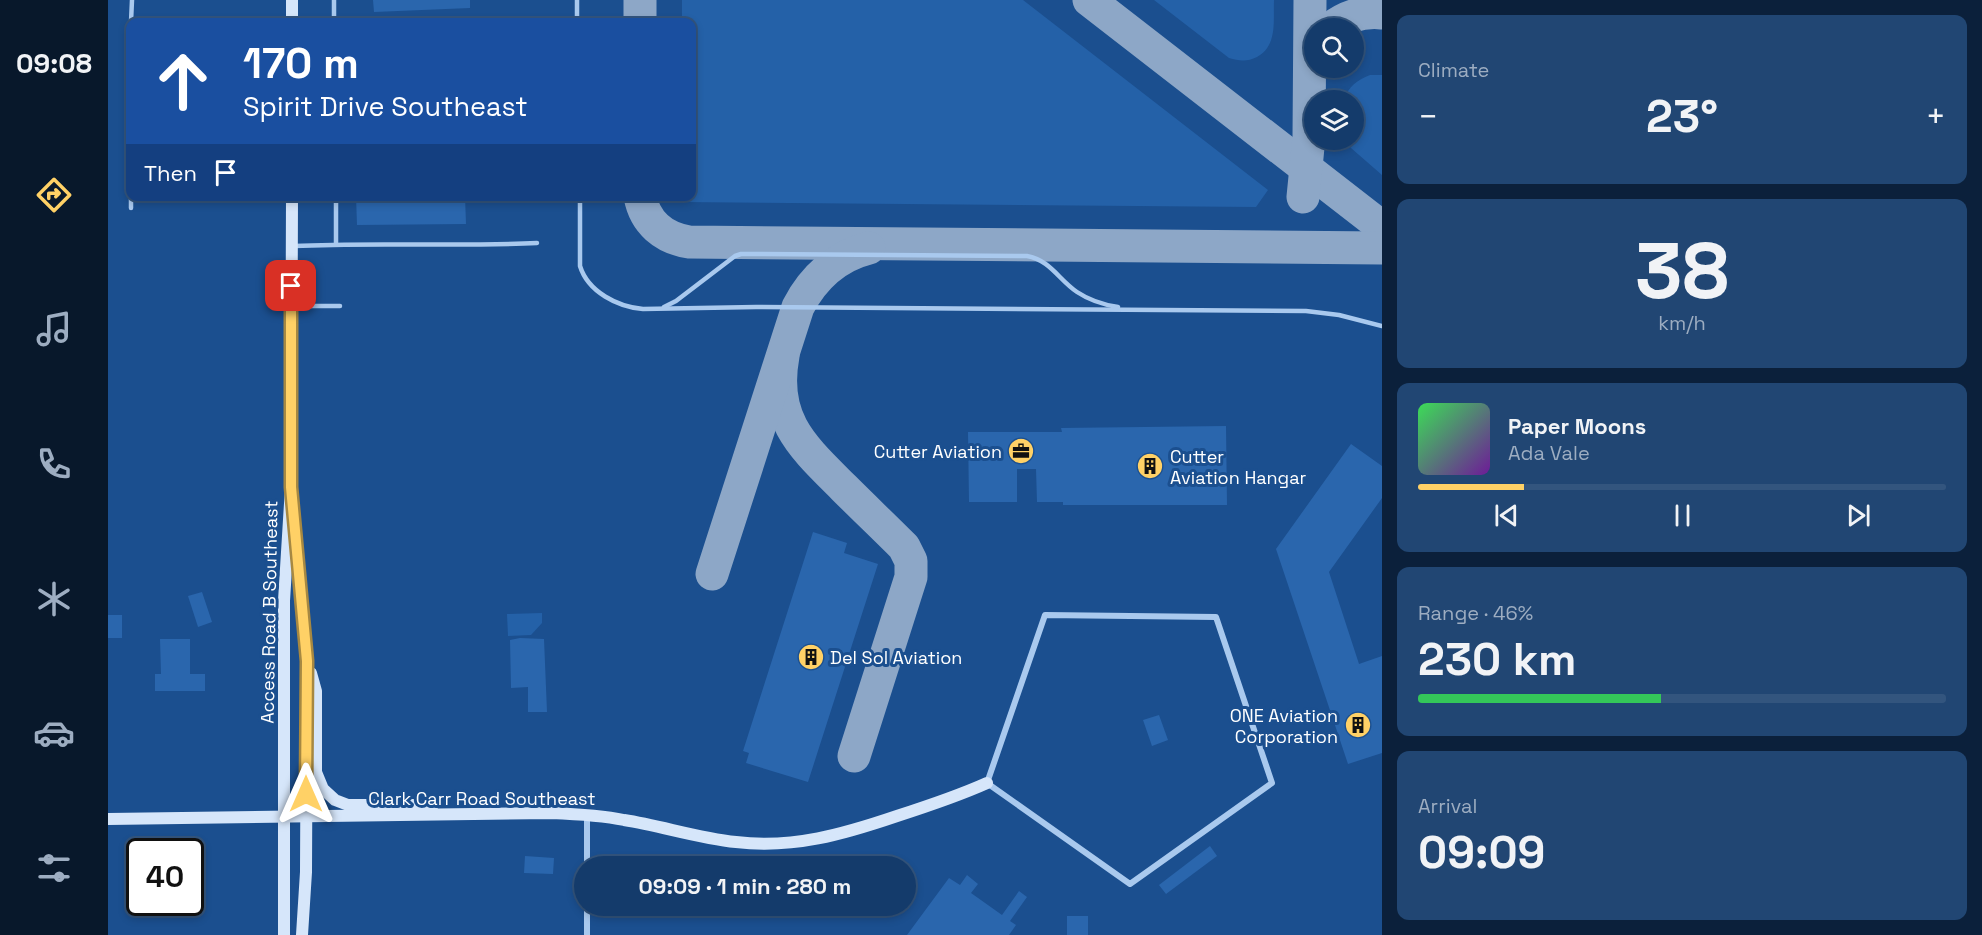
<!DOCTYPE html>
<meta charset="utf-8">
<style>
:root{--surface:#143b6b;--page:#214673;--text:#f1f3f6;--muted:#9dadc1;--line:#33557e;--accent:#ffd166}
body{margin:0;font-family:"Space Grotesk",sans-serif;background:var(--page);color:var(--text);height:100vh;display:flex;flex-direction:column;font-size:22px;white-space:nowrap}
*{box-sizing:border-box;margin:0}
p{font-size:20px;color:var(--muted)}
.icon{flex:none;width:33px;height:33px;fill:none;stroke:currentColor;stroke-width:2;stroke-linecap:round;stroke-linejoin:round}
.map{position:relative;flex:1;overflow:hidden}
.side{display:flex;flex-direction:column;gap:15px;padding:15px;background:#0b203b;width:600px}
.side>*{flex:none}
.guide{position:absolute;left:18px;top:18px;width:570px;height:183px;border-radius:12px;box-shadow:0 3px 9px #0003,0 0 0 2px var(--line);background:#1a4fa0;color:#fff;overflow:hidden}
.tools{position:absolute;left:1196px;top:18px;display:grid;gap:12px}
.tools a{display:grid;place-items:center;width:60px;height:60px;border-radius:50%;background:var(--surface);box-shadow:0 3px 9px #0003,0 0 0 2px var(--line);font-size:30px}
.speed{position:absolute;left:18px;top:838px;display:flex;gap:12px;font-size:30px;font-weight:700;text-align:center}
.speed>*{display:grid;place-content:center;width:78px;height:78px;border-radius:50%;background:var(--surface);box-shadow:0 3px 9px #0003,0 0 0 2px var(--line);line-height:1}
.speed .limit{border:3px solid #111;border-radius:9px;background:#fff;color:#111}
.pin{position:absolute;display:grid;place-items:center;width:51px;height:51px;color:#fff;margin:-26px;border-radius:12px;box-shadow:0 3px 9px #0006}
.me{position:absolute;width:66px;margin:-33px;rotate:0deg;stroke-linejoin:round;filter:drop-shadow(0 0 4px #0008)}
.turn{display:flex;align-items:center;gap:21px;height:126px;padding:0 18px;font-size:27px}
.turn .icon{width:78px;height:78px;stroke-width:2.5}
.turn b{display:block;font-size:42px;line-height:51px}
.then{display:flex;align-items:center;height:57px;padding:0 18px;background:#0003;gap:12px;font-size:22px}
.big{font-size:45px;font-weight:700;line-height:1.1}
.side .card{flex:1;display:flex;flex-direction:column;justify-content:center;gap:9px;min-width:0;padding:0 21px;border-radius:12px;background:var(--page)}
.side .dial{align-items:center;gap:0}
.dial b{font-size:78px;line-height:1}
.song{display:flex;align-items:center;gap:18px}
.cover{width:72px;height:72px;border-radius:9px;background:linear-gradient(135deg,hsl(130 70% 55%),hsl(280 70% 35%))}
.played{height:6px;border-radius:3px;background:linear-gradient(90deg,var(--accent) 20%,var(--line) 20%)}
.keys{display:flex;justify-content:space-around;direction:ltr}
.heat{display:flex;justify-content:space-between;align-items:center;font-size:33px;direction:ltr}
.charge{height:9px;border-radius:4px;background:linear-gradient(90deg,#34c759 46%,var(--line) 0)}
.trip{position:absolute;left:466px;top:856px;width:342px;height:60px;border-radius:30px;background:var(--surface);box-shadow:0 3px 9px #0003,0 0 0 2px var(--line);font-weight:700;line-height:60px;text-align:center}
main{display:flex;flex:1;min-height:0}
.tab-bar{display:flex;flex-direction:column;width:108px;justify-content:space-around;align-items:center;background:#08182b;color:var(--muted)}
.tab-bar .icon{width:42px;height:42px}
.tab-bar .current{color:var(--accent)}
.tab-bar b{font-size:27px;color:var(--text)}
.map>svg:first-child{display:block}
.green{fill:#2461a8}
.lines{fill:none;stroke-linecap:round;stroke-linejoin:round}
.taxiway{stroke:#8da7c7;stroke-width:33}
.building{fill:#2a66ad}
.lane{stroke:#a9c9ee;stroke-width:4.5}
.street{stroke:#a9c9ee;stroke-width:6}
.secondary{stroke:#d6e6fa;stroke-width:12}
.route-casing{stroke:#a68842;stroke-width:15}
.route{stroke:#ffd166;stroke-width:10}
.labels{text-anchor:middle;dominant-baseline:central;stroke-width:6;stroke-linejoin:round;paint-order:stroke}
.poi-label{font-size:18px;fill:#fff;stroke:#1b4f8f;text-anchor:end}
.street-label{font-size:18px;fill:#fff;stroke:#1b4f8f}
</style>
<main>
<nav class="tab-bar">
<b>09:08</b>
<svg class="icon current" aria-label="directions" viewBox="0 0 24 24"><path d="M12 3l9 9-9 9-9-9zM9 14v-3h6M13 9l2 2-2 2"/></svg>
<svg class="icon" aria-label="music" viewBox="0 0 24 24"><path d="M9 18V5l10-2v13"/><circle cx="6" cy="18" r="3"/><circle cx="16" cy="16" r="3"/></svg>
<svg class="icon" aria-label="phone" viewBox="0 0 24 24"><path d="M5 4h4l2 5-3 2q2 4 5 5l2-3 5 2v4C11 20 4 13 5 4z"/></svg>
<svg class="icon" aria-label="climate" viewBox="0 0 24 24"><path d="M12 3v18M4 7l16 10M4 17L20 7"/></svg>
<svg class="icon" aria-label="car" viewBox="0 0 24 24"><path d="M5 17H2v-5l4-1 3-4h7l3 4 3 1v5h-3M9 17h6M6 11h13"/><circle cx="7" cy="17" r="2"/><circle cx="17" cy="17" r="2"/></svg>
<svg class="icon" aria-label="filters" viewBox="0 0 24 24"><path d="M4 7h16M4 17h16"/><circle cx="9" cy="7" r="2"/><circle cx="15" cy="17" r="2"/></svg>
</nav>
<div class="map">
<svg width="1274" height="935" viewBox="0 0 1274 935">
<rect width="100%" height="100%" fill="#1b4f8f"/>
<!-- green -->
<g class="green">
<polygon points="574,0 915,0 1160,190 1148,207 573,202 573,197 584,196 584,22 574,22"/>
<path d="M1046,0H1166C1165,21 1170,45 1149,57C1139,62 1131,61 1121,58Z"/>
<path d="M1262,75H1274V175L1243,148L1238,140H1245V100H1236C1240,87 1249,80 1262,75Z"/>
<polygon points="434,613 434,623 423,635 400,636 399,614"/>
</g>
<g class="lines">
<!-- taxiway -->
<g class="taxiway">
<polyline points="981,0 1274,227"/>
<polyline points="532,22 532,0"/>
<path d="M1223,28C1237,17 1255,11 1274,13"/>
<path d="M532,196C537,223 556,238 581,242L1274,248"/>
<polyline points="1195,197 1201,137 1202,0"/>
<path d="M675,356C663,420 695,447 736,488C756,508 776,527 796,547L803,561V577L746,756"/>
<path d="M604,574L690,307C705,278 729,256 761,248"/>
</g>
</g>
<!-- building -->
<g class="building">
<polygon points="265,0 362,0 362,8 266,12"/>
<polygon points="248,196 357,196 358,224 249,225"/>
<polygon points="1118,426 1119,505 955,505 955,502 929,502 928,469 909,469 909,502 861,502 860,432 954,432 953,428"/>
<polygon points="1243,444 1274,466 1274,498 1221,572 1251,664 1274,656 1274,753 1240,764 1168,549"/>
<polygon points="705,532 739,543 736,553 770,564 700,782 638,763 641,753 635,751"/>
<polygon points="94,592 104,622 90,627 80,596"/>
<rect x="0" y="615" width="14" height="23"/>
<polygon points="412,638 436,639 439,712 420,712 420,687 403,688 402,640"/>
<polygon points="52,639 82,639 82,674 97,674 97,691 47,691 47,674 53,674"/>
<polygon points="1051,715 1060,740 1044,746 1035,720"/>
<polygon points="1102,846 1109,856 1058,894 1051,885"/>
<polygon points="417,856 446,858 445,874 416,873"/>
<polygon points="859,875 870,884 863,893 894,915 911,891 919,897 902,921 908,925 901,935 799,935 841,878 852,885"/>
<rect x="959" y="916" width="21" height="19"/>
</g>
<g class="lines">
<!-- lane -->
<g class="lane">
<polyline points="226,0 226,22"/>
<polyline points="469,0 469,22"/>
<polyline points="23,22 24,0"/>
<polyline points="22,23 22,62"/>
<polyline points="228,196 228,244"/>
<path d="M472,196V266C480,292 510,307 535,309L648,307L1198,311L1231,315L1274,326"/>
<polyline points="23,208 23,196"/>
<path d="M186,246C267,242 348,247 429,243"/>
<polyline points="186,306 232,306"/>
<path d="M556,307L568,301L627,256L633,254H644L919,256C942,260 951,280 969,292C981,300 997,305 1010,307"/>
</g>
<!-- street -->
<g class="street">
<polygon points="937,615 1108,617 1164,783 1022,884 879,783"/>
<polyline points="479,867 479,815"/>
<polyline points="479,906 479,935"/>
</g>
<!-- secondary -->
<g class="secondary">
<polyline points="184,22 184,0"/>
<polyline points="186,515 199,661 198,872 194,935"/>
<polyline points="203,673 208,691 208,772 215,789 227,800 240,805 308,805 325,812"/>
<path d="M0,819L443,813C468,814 492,815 516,820C554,826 590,838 628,842C685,849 736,834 789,816C820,806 850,796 879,783"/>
<polyline points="176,935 176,601 183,487 184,196"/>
</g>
</g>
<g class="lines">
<!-- route casing -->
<g class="route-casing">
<polyline id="route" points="183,286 183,487 199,661 198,794"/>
</g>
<!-- route -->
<use href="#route" class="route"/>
</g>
<!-- icons -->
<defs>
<g id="office-disc" transform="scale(1.35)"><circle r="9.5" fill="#ffd166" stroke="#1b4f8f"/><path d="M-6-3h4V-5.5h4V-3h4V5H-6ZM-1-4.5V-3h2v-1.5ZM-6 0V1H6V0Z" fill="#111"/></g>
<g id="building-disc" transform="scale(1.35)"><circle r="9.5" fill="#ffd166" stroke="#1b4f8f"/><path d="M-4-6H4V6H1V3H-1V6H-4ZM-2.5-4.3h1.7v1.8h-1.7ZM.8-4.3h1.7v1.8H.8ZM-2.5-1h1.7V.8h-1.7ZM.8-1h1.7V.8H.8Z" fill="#111"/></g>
</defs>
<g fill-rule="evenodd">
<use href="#office-disc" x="913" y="451"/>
<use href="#building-disc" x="1042" y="466"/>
<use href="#building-disc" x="703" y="657"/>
<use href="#building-disc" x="1250" y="725"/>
</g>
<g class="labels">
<!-- poi labels -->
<g class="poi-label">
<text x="894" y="451">Cutter Aviation</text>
<text x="1062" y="456" text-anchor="start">Cutter<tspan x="1062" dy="21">Aviation Hangar</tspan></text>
<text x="722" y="657" text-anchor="start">Del Sol Aviation</text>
<text x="1230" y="715">ONE Aviation<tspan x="1230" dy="21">Corporation</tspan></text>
</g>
<!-- street labels -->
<g class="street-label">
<text transform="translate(161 612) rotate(-89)">Access Road B Southeast</text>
<text x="374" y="798">Clark Carr Road Southeast</text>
</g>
</g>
</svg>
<div class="tools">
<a><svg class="icon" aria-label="search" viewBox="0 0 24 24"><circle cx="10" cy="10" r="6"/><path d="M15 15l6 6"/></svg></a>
<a><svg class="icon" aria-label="layers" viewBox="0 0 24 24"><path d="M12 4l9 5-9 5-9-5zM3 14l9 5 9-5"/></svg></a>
</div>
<div class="speed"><div class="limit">40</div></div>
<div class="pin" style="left:183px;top:286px;background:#d93025"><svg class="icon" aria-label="arrive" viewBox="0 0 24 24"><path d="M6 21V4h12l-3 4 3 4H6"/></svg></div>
<svg class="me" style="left:198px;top:794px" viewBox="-20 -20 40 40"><path d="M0-17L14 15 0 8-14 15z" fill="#ffd166" stroke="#fff" stroke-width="4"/></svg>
<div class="trip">09:09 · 1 min · 280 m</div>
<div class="guide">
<div class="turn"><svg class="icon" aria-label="ahead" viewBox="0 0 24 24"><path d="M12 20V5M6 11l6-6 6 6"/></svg><div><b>170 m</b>Spirit Drive Southeast</div></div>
<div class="then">Then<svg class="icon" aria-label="arrive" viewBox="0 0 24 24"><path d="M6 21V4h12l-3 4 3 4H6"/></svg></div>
</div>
</div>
<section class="side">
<div class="card"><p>Climate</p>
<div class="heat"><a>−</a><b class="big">23°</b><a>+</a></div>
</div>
<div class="card dial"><b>38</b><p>km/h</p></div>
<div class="card">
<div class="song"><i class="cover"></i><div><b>Paper Moons</b><p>Ada Vale</p></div></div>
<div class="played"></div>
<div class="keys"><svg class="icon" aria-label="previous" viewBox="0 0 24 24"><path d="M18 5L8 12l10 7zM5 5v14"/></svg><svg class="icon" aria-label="pause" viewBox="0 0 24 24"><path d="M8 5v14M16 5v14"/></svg><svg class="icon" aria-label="next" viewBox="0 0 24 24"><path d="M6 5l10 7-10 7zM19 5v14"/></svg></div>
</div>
<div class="card"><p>Range · 46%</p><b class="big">230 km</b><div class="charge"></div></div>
<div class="card"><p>Arrival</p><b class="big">09:09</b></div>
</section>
</main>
